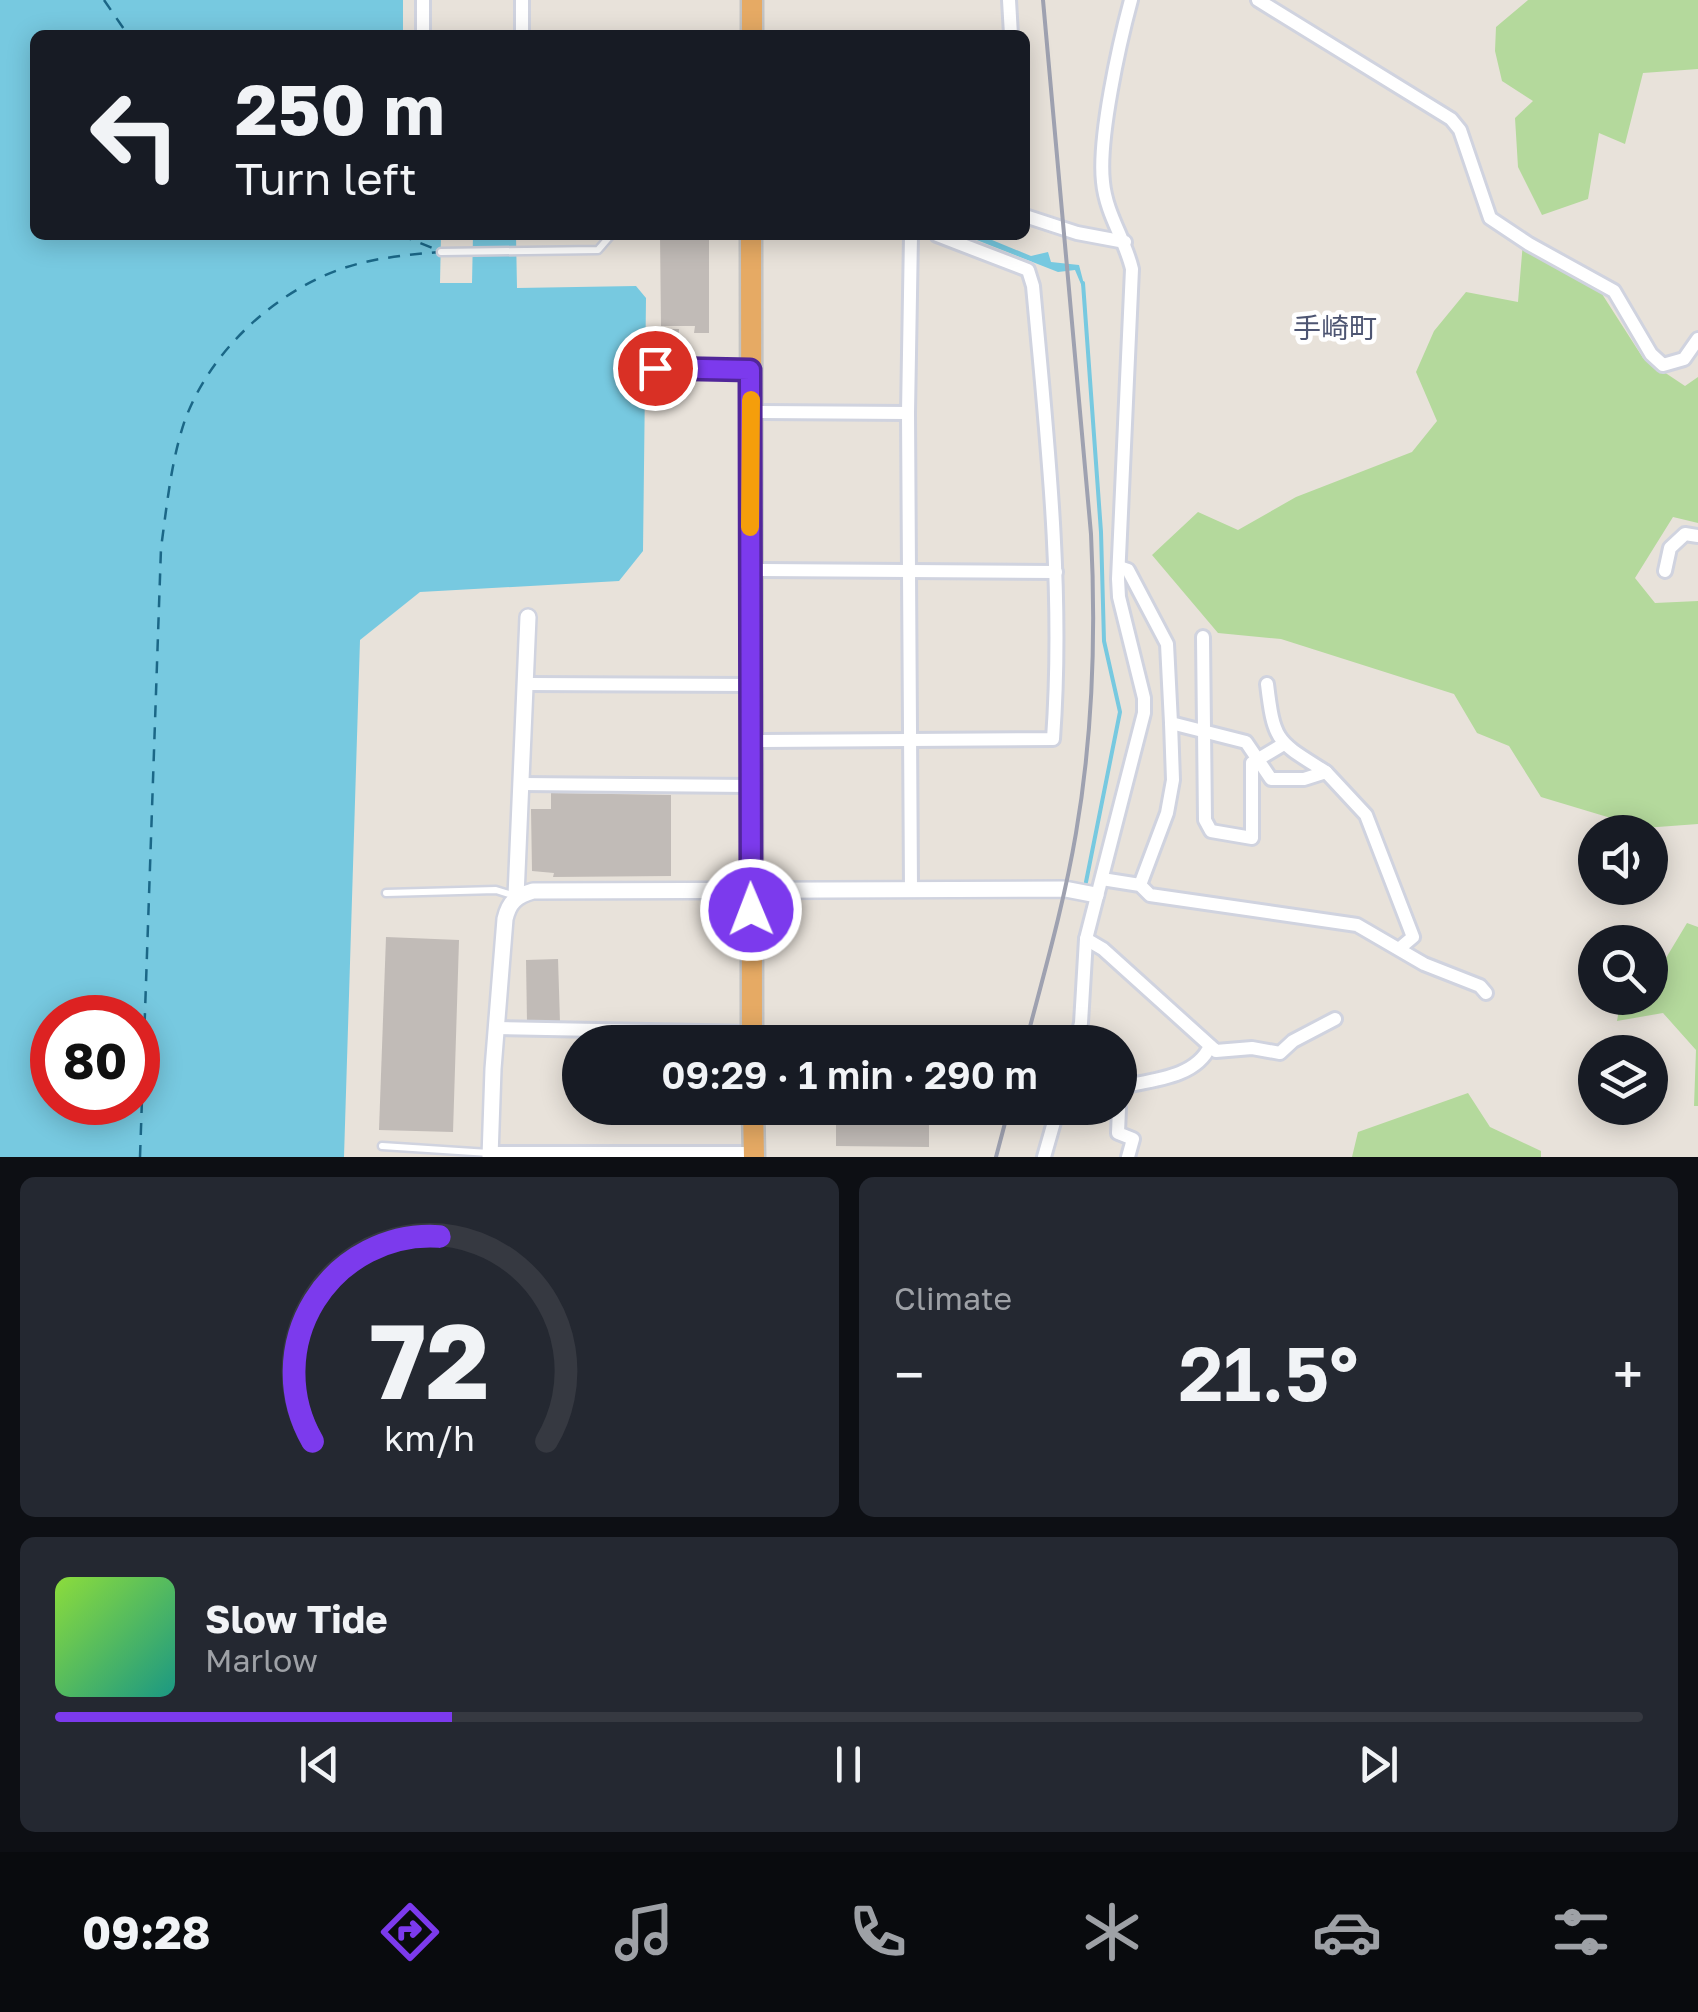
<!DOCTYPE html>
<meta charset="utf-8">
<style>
:root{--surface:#171b24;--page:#242831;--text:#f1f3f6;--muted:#9ea1a6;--line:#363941;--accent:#7c3aed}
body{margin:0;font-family:"Golos Text","Noto Sans JP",sans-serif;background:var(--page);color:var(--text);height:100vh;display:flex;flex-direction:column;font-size:38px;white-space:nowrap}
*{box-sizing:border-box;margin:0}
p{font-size:32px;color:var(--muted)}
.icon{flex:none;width:55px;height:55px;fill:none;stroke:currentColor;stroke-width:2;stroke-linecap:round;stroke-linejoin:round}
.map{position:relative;height:1157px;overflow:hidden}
.details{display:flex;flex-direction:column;gap:20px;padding:20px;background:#0d0f14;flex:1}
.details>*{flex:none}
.guide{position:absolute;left:30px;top:30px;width:1000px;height:210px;border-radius:15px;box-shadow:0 5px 25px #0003;background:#171b24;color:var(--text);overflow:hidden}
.buttons{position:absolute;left:1578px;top:815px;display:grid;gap:20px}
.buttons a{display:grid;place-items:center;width:90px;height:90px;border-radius:50%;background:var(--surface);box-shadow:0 5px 25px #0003;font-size:50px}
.speed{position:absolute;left:30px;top:995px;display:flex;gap:20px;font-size:50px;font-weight:700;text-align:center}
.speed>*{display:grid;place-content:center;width:130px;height:130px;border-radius:50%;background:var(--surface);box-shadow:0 5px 25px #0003;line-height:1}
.speed .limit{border:15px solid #d22;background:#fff;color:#111}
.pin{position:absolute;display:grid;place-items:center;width:85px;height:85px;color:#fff;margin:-42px;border:5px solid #fff;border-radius:50%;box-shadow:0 2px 10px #0007}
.me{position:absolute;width:110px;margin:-55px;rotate:359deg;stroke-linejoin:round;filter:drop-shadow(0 0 8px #0008)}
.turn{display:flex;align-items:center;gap:35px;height:210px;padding:0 40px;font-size:45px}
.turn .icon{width:130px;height:130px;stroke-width:2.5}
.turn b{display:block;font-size:70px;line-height:85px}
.big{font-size:75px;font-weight:600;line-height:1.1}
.details .card{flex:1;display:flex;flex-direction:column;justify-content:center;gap:15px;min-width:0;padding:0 35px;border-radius:15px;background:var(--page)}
.details .dial{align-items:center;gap:0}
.dial svg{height:260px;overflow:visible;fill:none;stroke:var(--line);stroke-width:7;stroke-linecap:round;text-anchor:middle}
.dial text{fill:var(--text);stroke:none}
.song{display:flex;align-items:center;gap:30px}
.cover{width:120px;height:120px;border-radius:15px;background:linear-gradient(135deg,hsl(90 70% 55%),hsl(170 70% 35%))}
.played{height:10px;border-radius:5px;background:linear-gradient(90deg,var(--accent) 25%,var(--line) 25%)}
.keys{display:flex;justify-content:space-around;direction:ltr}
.heat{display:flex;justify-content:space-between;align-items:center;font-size:55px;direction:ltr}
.details .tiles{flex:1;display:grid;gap:20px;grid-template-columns:1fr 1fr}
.card:last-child{grid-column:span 2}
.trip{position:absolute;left:562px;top:1025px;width:575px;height:100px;border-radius:50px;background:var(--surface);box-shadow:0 5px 25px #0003;font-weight:600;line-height:100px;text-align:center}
.menu{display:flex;height:160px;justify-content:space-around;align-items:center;background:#090b0e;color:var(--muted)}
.menu .icon{width:70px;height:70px}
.menu .active{color:var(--accent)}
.menu b{font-size:45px;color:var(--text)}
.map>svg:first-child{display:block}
.green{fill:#b4d99c}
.water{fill:#77c9e0;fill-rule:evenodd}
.pier{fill:#e8e2da}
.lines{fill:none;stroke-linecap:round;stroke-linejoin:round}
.stream{stroke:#77c9e0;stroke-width:4}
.ferry{stroke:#1b6787;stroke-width:2.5;stroke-dasharray:12 10;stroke-linecap:butt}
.building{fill:#c1bbb7}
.service-casing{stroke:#d0d3df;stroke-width:11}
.minor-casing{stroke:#d0d3df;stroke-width:18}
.tertiary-casing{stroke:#d0d3df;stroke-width:20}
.trunk-casing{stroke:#c3c3c3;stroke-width:25}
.service{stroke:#fff;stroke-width:6}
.minor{stroke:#fff;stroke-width:12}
.tertiary{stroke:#fff;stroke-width:15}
.trunk{stroke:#e6aa64;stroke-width:20}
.rail{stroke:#9ea1b0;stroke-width:4}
.route-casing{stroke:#51269a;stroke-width:25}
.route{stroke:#7c3aed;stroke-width:18}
.slow{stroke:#f59e0b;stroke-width:18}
.labels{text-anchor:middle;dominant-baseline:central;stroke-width:9;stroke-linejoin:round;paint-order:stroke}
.neighbourhood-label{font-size:28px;fill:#4d5572;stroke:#fff}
</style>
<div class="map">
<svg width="1698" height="1157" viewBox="0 0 1698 1157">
<rect width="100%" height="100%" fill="#e8e2da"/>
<!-- green -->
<g class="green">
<polygon points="1528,0 1698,0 1698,69 1643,73 1625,144 1599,133 1588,199 1542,215 1518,167 1515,118 1533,101 1502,81 1495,51 1496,27"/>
<polygon points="1523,242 1595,283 1643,358 1685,386 1698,377 1698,523 1673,517 1635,578 1655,603 1698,601 1698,824 1644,828 1541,797 1509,746 1477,733 1454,694 1281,639 1218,633 1152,555 1198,512 1238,530 1296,497 1412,452 1437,421 1416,372 1434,331 1466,292 1518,302"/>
<polygon points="1687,923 1698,927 1698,1106 1694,1106 1696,1050 1663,1013 1617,1021 1621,998 1650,998 1650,962 1663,963"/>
<polygon points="1468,1093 1490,1127 1541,1151 1541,1157 1352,1157 1358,1132"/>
</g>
<!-- water -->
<g class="water">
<path d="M0,0H403V35H35V235H516L517,288L636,286L646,298L643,551L619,581L420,592L360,640L344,1157H0ZM52,1018H138V1102H52Z"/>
<polygon points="964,235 980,235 1031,256 1048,252 1051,262 1079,265 1085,288 1083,289 1075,270 1058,272"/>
</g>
<!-- pier -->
<polygon class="pier" points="441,235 473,235 472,283 440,283"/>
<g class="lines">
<!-- stream -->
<polyline class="stream" points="1083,283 1101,532 1104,641 1120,712 1086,882"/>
<!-- ferry -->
<g class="ferry">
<polyline points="104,0 128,35"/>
<polyline points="400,235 440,251"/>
<path d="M140,1157L161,548C167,505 171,461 185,420C210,352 273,293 341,269C372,258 406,255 439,252"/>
</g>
</g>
<!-- building -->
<g class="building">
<polygon points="660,235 709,235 709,333 694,333 695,326 661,326"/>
<polygon points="658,329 679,329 678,357 657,357"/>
<polygon points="551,793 671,795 671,876 553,877 554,873 532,871 531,809 551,809"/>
<polygon points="386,937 459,940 453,1132 379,1130"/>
<polygon points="558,959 560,1022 527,1021 526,960"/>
<polygon points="836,1108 929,1108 929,1147 836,1146"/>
</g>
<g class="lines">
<!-- service casing -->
<g class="service-casing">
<g id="service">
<polyline points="441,252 598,250 611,235"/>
<polyline points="386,893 496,890 515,896"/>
<polyline points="382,1146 489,1153"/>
</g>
</g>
<!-- minor casing -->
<g class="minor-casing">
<g id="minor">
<polyline points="423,0 423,35"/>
<polyline points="1009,0 1011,35"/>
<polyline points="1258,0 1451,119 1460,130 1490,218 1529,244 1614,291 1651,354 1663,365 1684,359 1698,339"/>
<polyline points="522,35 522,0"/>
<polyline points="1025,216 1077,233 1125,242"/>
<polyline points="655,368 750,370"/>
<polyline points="751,412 908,413"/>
<polyline points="1119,567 1128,570 1167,644 1171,723 1173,780 1167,813 1140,885"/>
<polyline points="750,570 1056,572"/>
<polyline points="1665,571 1670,548 1685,534 1698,536"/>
<polyline points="1203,637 1205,820 1211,831 1252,838 1252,763 1282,745"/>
<polyline points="527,684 752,685"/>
<path d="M1267,684C1274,743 1277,741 1326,772"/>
<polyline points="1171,723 1246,742 1271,779 1304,779 1326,772 1366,815 1413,937 1400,948"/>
<path d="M750,741L1053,739C1064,588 1047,437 1033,286L1028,270L937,235"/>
<polyline points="521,784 750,786"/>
<polyline points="1102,879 1140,885 1150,895 1357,925 1424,964 1480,986 1486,993"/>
<polyline points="911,889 908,413 911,235"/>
<polyline points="1086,939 1103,949 1216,1051 1252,1048 1280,1053 1293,1041 1335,1019"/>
<polyline points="496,1028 752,1033"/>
<path d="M1076,1042L1081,1023L1086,939L1144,713V698L1119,597L1118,579L1132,269C1125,239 1106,214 1103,182C1098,139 1119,44 1131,0"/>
<path d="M1120,1087C1151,1080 1196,1078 1210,1046"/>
<polyline points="1119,1108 1118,1133 1133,1139 1128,1157"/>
<polyline points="490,1153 754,1153"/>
<polyline points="1044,1157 1058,1108"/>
</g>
</g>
<!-- tertiary casing -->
<g class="tertiary-casing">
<g id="tertiary">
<polyline points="516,896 528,617"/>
<path d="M490,1157L493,1069L505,919C509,902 516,896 533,891L1065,889L1096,895"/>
</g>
</g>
<!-- trunk casing -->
<g class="trunk-casing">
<g id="trunk">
<polyline points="752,0 752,35"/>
<polyline points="751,235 752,1042"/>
<polyline points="753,1108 754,1157"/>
</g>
</g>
<!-- service -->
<use href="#service" class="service"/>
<!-- minor -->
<use href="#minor" class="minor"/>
<!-- tertiary -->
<use href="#tertiary" class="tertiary"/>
<!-- trunk -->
<use href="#trunk" class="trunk"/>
<!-- rail -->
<g class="rail">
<path d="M1026,1042C1044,973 1064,904 1076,833C1093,734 1096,633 1091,534L1043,0"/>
<polyline points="996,1157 1009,1108"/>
</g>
</g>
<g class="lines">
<!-- route casing -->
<g class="route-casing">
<polyline id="route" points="655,368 750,370 751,910"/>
</g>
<!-- route -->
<use href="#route" class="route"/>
<!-- slow -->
<polyline class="slow" points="750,527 751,400"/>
</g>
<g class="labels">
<!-- neighbourhood labels -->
<g class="neighbourhood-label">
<text x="1335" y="327">手崎町</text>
</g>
</g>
</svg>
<div class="buttons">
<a><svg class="icon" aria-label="sound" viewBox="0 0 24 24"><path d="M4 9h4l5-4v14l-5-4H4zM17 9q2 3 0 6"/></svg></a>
<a><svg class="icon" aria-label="search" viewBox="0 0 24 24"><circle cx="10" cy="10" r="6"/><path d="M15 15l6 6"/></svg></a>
<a><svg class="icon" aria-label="layers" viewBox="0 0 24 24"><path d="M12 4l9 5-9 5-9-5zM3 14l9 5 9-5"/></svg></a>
</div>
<div class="speed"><div class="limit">80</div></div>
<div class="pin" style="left:655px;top:368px;background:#d93025"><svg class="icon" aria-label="arrive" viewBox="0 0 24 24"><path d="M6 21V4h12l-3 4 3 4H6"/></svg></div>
<svg class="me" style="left:751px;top:910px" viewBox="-20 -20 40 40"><circle r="17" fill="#7c3aed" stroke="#fff" stroke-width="3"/><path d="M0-11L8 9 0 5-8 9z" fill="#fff"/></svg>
<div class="trip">09:29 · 1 min · 290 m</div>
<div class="guide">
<div class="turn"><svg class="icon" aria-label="left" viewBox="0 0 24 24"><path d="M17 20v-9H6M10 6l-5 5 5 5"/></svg><div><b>250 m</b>Turn left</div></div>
</div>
</div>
<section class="details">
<div class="tiles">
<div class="card dial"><svg viewBox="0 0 100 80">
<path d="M14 69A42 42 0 1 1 86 69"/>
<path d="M14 69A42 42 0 0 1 53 6" stroke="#7c3aed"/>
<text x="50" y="56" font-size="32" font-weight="700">72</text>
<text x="50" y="72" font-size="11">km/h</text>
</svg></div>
<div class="card"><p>Climate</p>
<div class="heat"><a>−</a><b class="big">21.5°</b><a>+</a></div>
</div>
<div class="card">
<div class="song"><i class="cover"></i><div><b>Slow Tide</b><p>Marlow</p></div></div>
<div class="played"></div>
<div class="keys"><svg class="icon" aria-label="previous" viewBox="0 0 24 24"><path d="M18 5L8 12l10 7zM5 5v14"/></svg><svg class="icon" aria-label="pause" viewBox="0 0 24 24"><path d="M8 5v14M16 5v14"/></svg><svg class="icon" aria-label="next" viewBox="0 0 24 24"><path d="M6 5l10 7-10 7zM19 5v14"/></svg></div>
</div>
</div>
</section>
<nav class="menu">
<b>09:28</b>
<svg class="icon active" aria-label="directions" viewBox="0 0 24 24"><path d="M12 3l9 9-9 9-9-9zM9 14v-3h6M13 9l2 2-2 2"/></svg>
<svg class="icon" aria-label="music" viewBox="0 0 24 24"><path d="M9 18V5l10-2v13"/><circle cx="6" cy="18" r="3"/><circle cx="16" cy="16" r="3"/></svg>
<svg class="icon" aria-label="phone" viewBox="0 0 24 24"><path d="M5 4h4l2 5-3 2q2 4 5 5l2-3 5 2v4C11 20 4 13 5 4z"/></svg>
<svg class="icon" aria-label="climate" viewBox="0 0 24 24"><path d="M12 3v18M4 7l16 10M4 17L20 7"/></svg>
<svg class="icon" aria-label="car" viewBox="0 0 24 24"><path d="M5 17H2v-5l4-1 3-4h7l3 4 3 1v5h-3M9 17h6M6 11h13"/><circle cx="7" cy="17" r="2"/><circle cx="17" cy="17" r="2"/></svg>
<svg class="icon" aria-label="filters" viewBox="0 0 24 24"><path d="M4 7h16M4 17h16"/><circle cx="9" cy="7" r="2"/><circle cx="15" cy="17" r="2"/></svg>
</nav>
